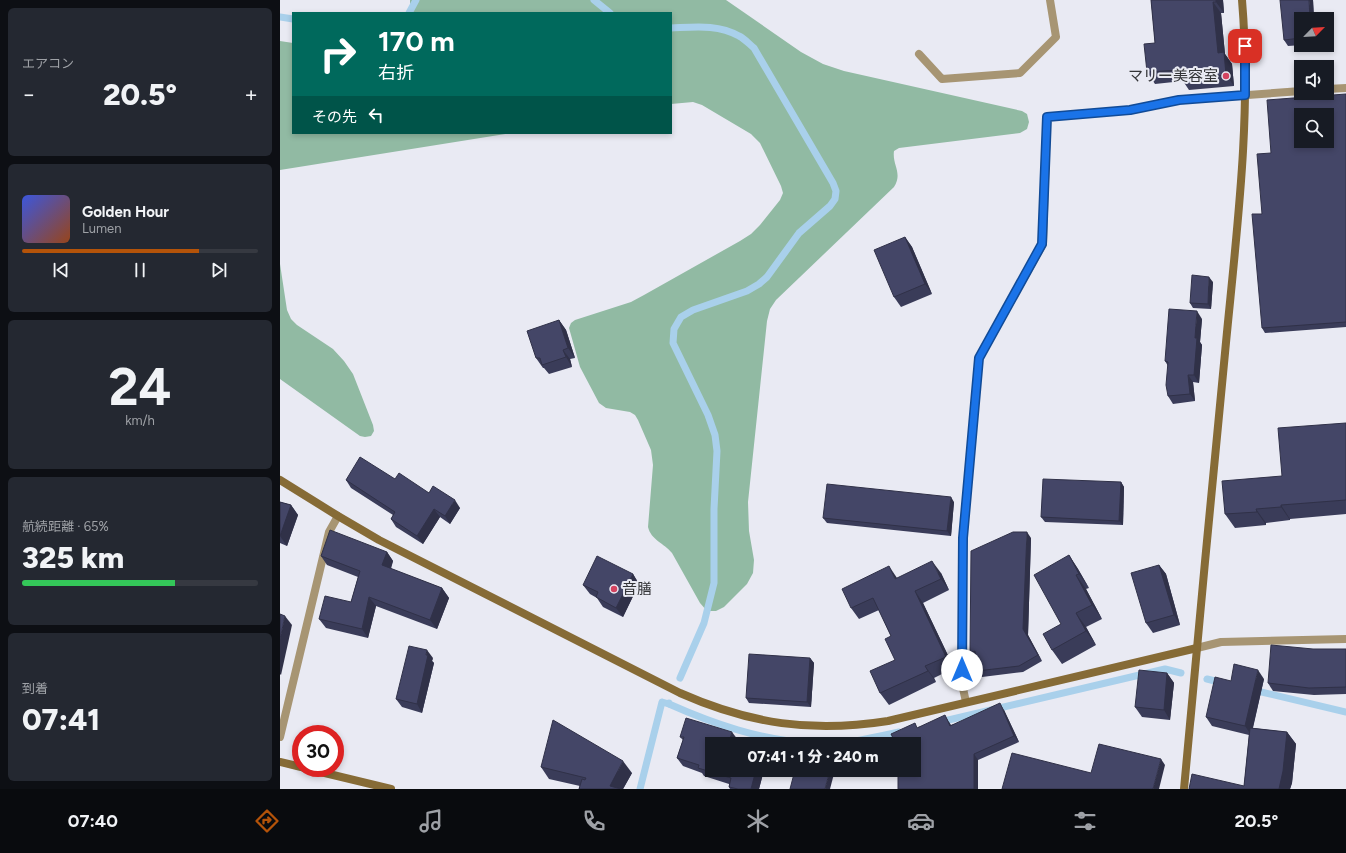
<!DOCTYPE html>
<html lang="ja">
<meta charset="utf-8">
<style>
:root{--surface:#171b24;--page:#242831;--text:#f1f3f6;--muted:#9ea1a6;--line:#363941;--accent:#b45309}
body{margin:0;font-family:Figtree,"Noto Sans JP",sans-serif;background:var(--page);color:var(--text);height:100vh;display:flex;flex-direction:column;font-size:15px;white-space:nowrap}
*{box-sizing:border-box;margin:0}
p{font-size:13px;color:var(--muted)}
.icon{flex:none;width:22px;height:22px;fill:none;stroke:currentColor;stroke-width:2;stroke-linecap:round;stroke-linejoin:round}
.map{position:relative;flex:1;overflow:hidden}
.panel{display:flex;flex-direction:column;gap:8px;padding:8px;background:#0d0f14;width:280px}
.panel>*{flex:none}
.guide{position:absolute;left:12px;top:12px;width:380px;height:122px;border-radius:0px;box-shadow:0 2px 6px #0003;background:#00695c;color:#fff;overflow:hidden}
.needle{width:26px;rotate:66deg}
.buttons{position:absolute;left:1014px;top:12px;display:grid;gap:8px}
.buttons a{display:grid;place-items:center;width:40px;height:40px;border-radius:0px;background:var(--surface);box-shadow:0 2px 6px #0003;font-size:20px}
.speed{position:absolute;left:12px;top:725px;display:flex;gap:8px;font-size:20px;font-weight:700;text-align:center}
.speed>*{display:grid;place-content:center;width:52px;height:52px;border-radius:50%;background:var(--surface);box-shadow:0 2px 6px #0003;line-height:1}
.speed .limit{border:6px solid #d22;background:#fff;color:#111}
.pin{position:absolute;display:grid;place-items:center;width:34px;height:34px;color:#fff;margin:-17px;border-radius:8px;box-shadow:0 2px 6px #0006}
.me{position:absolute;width:44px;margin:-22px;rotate:0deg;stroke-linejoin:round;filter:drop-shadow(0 0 3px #0008)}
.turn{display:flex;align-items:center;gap:14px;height:84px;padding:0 20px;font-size:18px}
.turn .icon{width:52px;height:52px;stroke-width:2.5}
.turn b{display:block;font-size:28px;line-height:34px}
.then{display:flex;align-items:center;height:38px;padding:0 20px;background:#0003;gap:8px;font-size:15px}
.big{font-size:30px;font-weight:800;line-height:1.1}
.panel .card{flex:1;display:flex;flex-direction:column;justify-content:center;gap:6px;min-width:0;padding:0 14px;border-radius:6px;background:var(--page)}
.panel .dial{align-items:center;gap:0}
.dial b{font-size:52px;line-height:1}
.song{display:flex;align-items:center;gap:12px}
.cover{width:48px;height:48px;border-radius:6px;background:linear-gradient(135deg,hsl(230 70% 55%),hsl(20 70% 35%))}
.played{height:4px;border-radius:2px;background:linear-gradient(90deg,var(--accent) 75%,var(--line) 75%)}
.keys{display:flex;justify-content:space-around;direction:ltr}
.heat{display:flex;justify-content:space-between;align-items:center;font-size:22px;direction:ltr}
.charge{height:6px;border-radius:3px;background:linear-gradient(90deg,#34c759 65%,var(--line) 0)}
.trip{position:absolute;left:425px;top:737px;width:216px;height:40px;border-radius:0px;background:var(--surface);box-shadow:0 2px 6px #0003;font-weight:800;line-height:40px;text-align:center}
.dock{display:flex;height:64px;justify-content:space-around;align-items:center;background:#090b0e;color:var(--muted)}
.dock .icon{width:28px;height:28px}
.dock .selected{color:var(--accent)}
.dock b{font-size:18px;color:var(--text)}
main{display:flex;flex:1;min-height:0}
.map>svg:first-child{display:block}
.forest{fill:#91baa3}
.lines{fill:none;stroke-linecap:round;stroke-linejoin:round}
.stream{stroke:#a9d0eb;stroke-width:7}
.street{stroke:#a79573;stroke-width:8}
.secondary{stroke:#866b36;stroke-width:8}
.wall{fill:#3a3c59}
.shaded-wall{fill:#303148}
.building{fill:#444667;stroke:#303148;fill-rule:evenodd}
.route-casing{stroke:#114b97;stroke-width:10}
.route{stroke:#1a73e8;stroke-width:7}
.poi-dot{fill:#d34360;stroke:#e9eaf3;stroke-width:1.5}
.labels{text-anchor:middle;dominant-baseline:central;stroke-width:4;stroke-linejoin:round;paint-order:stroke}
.poi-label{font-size:15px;fill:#333437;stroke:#e9eaf3;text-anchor:end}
</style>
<main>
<section class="panel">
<div class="card"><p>エアコン</p>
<div class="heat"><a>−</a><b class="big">20.5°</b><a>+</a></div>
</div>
<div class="card">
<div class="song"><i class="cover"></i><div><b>Golden Hour</b><p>Lumen</p></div></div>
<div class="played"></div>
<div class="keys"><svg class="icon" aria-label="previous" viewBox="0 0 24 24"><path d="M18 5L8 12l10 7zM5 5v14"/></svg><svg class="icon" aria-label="pause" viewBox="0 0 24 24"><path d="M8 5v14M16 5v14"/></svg><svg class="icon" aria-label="next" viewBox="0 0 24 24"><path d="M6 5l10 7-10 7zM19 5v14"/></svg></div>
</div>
<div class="card dial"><b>24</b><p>km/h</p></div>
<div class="card"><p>航続距離 · 65%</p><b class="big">325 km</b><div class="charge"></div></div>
<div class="card"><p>到着</p><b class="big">07:41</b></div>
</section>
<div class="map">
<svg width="1066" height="789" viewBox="0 0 1066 789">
<rect width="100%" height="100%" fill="#e9eaf3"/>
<!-- forest -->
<g class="forest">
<path d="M130,0H446L521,52L543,64L564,71L742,111L747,114L749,122L747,129L740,133L619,148L614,151C612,165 623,173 614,187L496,300L490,309L487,321L468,502L469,531L474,560L473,573L467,584L444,607L436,611H427L420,603L392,553C384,543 371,540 368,527L373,465L371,450L358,420L355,415L350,412L326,408L319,403L300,367L289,328L291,323L295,320L351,302L364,295L460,241L471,234L480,225L500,200L503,193L501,186L480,143L471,134L422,105L413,102L391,104V13H130Z"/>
<polygon points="0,41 13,43 13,133 232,133 0,170"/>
<polygon points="0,264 7,310 11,319 17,325 53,349 64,361 73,374 93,425 94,431 91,436 85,437 80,436 0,379"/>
</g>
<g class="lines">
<!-- stream -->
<g class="stream">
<polyline points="314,0 330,13"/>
<polyline points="129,13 136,0"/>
<polyline points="0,17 13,19"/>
<path d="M391,28C415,27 438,24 459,36C465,39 469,44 474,48L553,183L556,191L555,199L550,206L519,233L487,277L479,284L467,291L413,310L401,317L394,329L393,343L428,415L435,435L437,451L434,509V583L424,623L400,678"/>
<polyline points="927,679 943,683"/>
<polyline points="973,690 1066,712"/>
<path d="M389,703V704C434,724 480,740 530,743"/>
<polyline points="660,722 885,669 901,673"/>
<path d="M548,743C572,743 596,737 619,732"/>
<polyline points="360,789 382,702 389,704"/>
</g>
<!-- street -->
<g class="street">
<polyline points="639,54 662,79 740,73 776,37 770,0"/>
<polyline points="1047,89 1066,88"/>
<polyline points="917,648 941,642 1066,639"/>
<polyline points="686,702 682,684 683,538 699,358 763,244 767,117 850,110 899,100 1021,91"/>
<polyline points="0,737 49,532 58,516"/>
</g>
<!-- secondary -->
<g class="secondary">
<path d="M0,480L58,516L99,540L400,693C470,724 532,733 608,721L917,648"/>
<polyline points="0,762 21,767"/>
<polyline points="24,768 111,789"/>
<path d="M904,789C917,644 931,498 945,353C956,236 972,118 962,0"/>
</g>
</g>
<!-- wall -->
<g class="wall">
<polygon points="871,0 943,0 944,13 941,13 945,54 952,64 954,86 909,90 903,81 875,84 867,72 875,43"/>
<polygon points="1033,0 1034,19 1021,19 1021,45 1022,45 1008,46 1004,40"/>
<polygon points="1066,94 1066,327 985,333 982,328 982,214 991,153"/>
<polygon points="625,237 632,247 652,294 621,307 614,297"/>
<polygon points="933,282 931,309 913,308 910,303"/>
<polygon points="922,319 920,342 922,345 919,383 913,382 915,401 893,404 888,396 888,366 885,361"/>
<polygon points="279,320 286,330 295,358 290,359 292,367 269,374 264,368 263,368 256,358"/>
<polygon points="1066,423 1066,514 1010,519 1010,520 986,523 986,525 955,528 945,514 1002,476"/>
<polygon points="115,479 149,493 180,508 170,524 160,517 143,544 116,527 111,519 113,515 71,488 66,480"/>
<polygon points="841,482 844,487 843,525 765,522 761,517"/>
<polygon points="0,502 11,505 18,515 7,546 0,543"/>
<polygon points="674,502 671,536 547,523 543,518"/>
<polygon points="751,538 748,635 762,661 743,672 702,677 697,671 696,658 694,659 690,653"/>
<polygon points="107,552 113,561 111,569 162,588 169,598 157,629 96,606 88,638 46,628 39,619 71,602 78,577 47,565 41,556"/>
<polygon points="789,555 798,569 809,588 806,589 822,619 806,627 816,645 782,664 772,650 781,624"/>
<polygon points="879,565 886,574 900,625 873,633 866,623"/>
<polygon points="661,573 669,590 643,603 674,668 654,678 656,682 609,705 600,693 615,660 611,636 599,610 579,619 571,608 617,578"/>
<polygon points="353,574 359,584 343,617 323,607 317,598 310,594 303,585"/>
<polygon points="1033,649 1066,649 1066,694 1034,695 993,691 988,683"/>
<polygon points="153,658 152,661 154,663 142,713 122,707 116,699"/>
<polygon points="530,658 534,663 531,707 469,703 466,698"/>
<polygon points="887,673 894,683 890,720 862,717 855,707"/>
<polygon points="984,679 973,728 1007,732 1016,744 1012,783 1010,789 909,789 964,786 969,735 932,726 926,717 951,681"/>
<polygon points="724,710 739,742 698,760 628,774 638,727 669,722 671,725"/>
<polygon points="400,737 458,740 457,744 432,744 484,770 479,789 450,789 449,787 449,784 424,776 422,773 403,766 397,758 403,740"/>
<polygon points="261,767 352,773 343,789 299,789 300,786 269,779"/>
</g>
<!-- shaded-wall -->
<g class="shaded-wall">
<polygon points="936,0 943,0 944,13 936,2"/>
<polygon points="1029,0 1033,0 1034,19 1030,19"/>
<polygon points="933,2 941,13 945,54 952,64 954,86 946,75 938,53"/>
<polygon points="625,237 632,247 652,294 645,284"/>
<polygon points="929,277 933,282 931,309 928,304"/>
<polygon points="917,311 922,319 920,342 922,345 919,383 914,375 915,338"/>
<polygon points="279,320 286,330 295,358 288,348"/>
<polygon points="283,350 290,359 292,367 286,357"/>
<polygon points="908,375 913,382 915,401 910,394"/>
<polygon points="841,482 844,487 843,525 839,521"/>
<polygon points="671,497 674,502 671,536 667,531"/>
<polygon points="175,500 180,508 170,524 165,516"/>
<polygon points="11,505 18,515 7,546 0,536"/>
<polygon points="1001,505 1010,519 1010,520 1001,507"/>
<polygon points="154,509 160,517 143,544 137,536"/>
<polygon points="976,509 986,523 986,525 977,512"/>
<polygon points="747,532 751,538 748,635 762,661 758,655 743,629"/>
<polygon points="107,552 113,561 108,575 102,565"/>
<polygon points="789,555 798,569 809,588 799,574"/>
<polygon points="652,561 661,573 669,590 661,579"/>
<polygon points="879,565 886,574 900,625 894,615"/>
<polygon points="609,566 617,578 615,579"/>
<polygon points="353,574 359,584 343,617 336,608"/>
<polygon points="796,575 806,589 822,619 812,605"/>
<polygon points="162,588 169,598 157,629 150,620"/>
<polygon points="635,591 643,603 674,668 666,657"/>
<polygon points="89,597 96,606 88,638 82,629"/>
<polygon points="796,613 806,627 816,645 806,631"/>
<polygon points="5,616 12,625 1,675 0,674 0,639"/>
<polygon points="147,650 153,658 152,661 154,663 142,713 137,704"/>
<polygon points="530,658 534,663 531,707 527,702"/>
<polygon points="645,666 654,678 656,682 648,671"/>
<polygon points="978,670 984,679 971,735 965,726"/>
<polygon points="887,673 894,683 890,720 884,710"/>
<polygon points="720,703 724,710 739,742 734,736"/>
<polygon points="665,715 669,722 674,732 670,726"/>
<polygon points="452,732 458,740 457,744 448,744"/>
<polygon points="1007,732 1016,744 1012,783 1010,789 999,789"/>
<polygon points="694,754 698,760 698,789 694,789"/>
<polygon points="881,759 885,765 879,789 873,789"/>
<polygon points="343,761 352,773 343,789 332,789 330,786"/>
<polygon points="476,770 484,770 479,789 471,789"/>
<polygon points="550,770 555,770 550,789 545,789"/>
</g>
<!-- building -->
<g class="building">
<polygon points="871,0 936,0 936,2 933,2 938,53 944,52 946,75 901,79 900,70 867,72 864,44 875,43"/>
<polygon points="1000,0 1029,0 1030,19 1021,19 1021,38 1004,40"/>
<path d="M1066,94V322L982,328L972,214H982L977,154L991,153L987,100ZM1021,115H1047V141H1021Z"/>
<polygon points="625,237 645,284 614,297 594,250"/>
<polygon points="912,275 929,277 928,304 910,303"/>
<polygon points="889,309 917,311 915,338 917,338 914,375 908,375 910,394 888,396 886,385 888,362 885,361"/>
<polygon points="279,320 288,348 283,350 286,357 262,365 260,358 256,358 247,331"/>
<polygon points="1066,423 1066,500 1001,505 1001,507 976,509 977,512 945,514 942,481 1002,476 998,428"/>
<polygon points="80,457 115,479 119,473 149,493 153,486 175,500 165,516 154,509 137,536 111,519 115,512 66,480"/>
<polygon points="763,479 841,482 839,521 761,517"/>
<polygon points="547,484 671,497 667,531 543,518"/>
<polygon points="0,502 11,505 0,536"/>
<polygon points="50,530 107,552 102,565 162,588 150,620 89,597 82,629 39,619 45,596 71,602 80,571 41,556"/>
<polygon points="733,532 747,532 743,629 758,655 739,666 697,671 695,651 690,653 691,551"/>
<polygon points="789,555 799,574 796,575 812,605 796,613 806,631 772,650 763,634 781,624 754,575"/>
<polygon points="317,556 353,574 336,608 316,597 318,592 303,585"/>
<polygon points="652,561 661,579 635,591 666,657 645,666 648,671 600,693 590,671 615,660 605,639 611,636 593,598 571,608 562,589 609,566 615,579"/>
<polygon points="879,565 894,615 866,623 851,573"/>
<polygon points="0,614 5,616 0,639"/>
<polygon points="991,645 1033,649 1066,649 1066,687 1029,688 988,683"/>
<polygon points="129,646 147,650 146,655 148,655 137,704 116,699"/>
<polygon points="469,654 530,658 527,702 466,698"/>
<polygon points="954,664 978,670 965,726 926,717 935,677 951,681"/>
<polygon points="859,670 887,673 884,710 855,707"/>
<polygon points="720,703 734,736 694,754 694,789 618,789 618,774 628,774 627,770 634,770 634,744 616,744 611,734 635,723 637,728 665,715 670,726"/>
<polygon points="406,718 452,732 448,744 432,744 432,770 476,770 471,789 458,789 449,787 451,778 418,768 419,765 397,758 404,737 400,737"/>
<polygon points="273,720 343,761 330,786 341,789 299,789 302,779 305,780 306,778 261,767"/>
<polygon points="970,728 1007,732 1003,771 999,789 909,789 912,774 964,786"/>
<polygon points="522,742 557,742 556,744 521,744"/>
<polygon points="819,744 881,759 873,789 722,789 732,753 811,773"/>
<polygon points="515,770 550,770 545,789 510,789"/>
</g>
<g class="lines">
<!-- route casing -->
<g class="route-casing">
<polyline id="route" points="682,670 683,538 699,358 762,244 767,117 850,110 899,100 965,95 965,46"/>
</g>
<!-- route -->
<use href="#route" class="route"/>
</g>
<!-- markers -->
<g class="poi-dot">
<circle cx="946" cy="76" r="4"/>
<circle cx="334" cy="589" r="4"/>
</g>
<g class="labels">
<!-- poi labels -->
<g class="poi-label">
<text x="938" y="76">マリー美容室</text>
<text x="342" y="589" text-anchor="start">音膳</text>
</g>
</g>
</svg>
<div class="buttons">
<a><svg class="needle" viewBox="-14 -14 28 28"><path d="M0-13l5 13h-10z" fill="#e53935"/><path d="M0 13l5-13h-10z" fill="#9ea1a6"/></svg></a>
<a><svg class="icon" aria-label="sound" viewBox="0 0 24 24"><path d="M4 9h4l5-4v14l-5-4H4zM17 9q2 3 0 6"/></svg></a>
<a><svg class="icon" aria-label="search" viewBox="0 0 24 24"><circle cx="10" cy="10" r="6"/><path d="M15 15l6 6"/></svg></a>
</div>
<div class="speed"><div class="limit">30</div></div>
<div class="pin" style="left:965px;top:46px;background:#d93025"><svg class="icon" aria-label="arrive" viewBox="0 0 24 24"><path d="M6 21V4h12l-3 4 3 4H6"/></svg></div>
<svg class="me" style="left:682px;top:670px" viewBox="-20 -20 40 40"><circle r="19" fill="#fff"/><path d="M0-13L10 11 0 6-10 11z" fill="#1a73e8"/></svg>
<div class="trip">07:41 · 1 分 · 240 m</div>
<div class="guide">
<div class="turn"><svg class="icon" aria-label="right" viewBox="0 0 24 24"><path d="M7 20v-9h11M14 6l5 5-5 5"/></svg><div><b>170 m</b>右折</div></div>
<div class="then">その先<svg class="icon" aria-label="left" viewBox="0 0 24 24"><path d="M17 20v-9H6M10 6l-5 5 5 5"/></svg></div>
</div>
</div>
</main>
<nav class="dock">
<b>07:40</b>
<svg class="icon selected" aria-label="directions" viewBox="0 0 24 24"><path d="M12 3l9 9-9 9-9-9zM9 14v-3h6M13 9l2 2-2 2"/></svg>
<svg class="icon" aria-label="music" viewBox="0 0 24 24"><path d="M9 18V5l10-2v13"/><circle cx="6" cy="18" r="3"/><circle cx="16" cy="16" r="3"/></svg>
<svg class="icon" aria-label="phone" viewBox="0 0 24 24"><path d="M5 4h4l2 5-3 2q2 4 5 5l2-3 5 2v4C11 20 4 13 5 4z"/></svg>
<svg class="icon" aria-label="climate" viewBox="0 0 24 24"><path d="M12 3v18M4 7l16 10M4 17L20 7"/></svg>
<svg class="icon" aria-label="car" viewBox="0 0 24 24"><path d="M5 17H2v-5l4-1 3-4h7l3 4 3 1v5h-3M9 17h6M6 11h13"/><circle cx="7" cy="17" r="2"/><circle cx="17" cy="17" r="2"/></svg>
<svg class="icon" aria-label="filters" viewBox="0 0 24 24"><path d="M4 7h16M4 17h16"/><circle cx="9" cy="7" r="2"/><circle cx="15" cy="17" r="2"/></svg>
<b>20.5°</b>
</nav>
